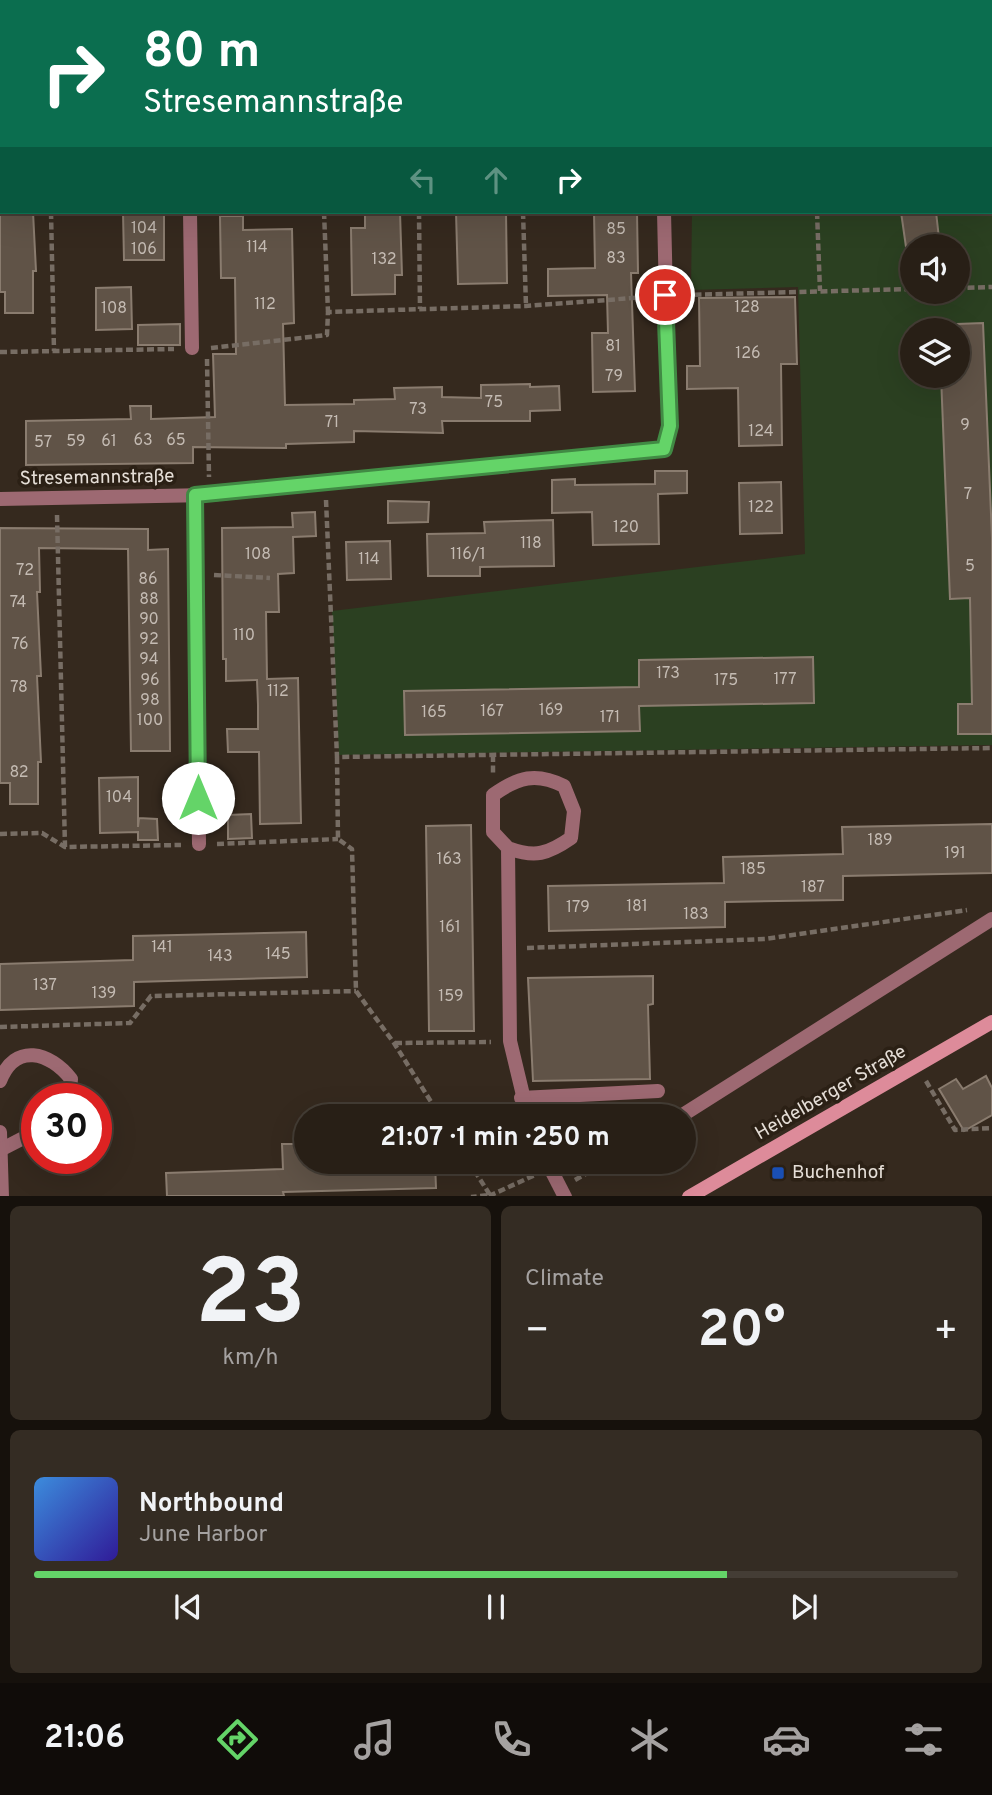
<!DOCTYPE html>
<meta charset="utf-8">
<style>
:root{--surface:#281f16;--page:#342c23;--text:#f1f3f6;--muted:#a5a2a1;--line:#443d35;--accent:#64d468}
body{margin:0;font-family:Overpass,sans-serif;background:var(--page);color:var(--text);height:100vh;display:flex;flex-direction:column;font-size:26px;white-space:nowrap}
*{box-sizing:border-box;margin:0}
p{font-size:23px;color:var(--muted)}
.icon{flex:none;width:38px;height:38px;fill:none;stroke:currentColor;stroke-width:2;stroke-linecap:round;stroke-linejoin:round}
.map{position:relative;height:1196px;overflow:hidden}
.side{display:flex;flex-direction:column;gap:10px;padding:10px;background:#16110c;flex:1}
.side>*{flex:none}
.hud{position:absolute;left:0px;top:0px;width:992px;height:214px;box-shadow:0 7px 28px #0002,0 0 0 2px var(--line);background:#0b6e4f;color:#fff;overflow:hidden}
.buttons{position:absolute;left:900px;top:234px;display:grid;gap:14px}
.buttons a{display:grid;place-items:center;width:70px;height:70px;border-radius:50%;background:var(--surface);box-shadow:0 7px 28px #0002,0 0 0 2px var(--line);font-size:35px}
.speed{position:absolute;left:21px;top:1083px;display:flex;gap:14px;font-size:35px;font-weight:700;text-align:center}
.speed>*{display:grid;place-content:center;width:91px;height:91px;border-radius:50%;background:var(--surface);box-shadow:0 7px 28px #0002,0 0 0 2px var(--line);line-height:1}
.speed .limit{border:10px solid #d22;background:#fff;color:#111}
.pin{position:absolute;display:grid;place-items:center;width:60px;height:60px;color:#fff;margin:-30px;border:4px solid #fff;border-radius:50%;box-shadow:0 2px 7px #0007}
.me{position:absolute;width:77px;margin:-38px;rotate:0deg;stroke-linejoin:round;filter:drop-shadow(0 0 5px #0008)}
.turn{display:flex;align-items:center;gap:24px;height:147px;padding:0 28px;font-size:32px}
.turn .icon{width:91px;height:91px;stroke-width:2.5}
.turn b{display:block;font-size:49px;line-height:60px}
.lanes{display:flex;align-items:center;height:66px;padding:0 28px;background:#0003;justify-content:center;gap:35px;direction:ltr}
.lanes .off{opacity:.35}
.big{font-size:52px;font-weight:700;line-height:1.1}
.side .widget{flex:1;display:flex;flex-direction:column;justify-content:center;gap:10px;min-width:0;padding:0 24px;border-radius:10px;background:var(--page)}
.side .dial{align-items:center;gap:0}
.dial b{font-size:91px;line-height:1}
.song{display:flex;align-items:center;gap:21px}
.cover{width:84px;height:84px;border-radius:10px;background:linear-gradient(135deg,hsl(210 70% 55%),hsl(250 70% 35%))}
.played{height:7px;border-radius:4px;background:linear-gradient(90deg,var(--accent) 75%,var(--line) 75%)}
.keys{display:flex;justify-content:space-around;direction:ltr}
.heat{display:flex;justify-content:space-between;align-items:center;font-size:38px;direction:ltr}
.side .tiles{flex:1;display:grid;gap:10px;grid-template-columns:1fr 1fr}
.widget:last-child{grid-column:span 2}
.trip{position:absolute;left:294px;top:1104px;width:402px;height:70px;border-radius:35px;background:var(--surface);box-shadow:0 7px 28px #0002,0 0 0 2px var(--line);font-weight:700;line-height:70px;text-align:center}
.menu{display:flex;height:112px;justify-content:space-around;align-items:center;background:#100c09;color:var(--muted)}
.menu .icon{width:49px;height:49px}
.menu .on{color:var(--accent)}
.menu b{font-size:32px;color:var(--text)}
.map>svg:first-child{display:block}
.green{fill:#2b4021;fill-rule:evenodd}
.building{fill:#605347;stroke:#8a7c6f;stroke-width:2}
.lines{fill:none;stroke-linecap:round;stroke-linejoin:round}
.path{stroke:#776d64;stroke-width:4.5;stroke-dasharray:7 3.5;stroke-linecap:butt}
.lane{stroke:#9d6972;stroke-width:14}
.street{stroke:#9d6972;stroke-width:14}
.secondary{stroke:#dd8b9a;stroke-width:14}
.route-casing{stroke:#418a44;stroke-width:18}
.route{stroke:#64d468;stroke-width:12}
.transit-dot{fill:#1a4fb4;stroke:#2b2015;stroke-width:2.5}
.labels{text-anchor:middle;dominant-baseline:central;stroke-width:7;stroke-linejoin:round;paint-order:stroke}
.number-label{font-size:16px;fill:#c4bbb3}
.street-label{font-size:19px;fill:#e5ded7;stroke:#2b2015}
.poi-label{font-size:19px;fill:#e5ded7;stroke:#2b2015;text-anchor:start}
</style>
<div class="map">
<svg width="992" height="1197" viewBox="0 0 992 1197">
<rect width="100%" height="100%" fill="#35291e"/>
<!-- green -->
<path class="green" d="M695,0H992V745L339,755L332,611L805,554L798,287L691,290L692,212H990V2ZM912,247H957V292H912ZM912,331H957V376H912Z"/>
<!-- building -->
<g class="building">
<polygon points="0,212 33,212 36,271 33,271 33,313 5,313 5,292 0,292"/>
<polygon points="123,212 164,212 164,260 124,260"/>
<polygon points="365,212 400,212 402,275 395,275 395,294 352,295 351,228 365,228"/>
<polygon points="456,212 506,212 507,283 458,284"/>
<polygon points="594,212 637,212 638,273 631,273 635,391 593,392 592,333 608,333 607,295 548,296 548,269 595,268"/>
<polygon points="901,212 936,212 940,247 906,247"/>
<polygon points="220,216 243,216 243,230 292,229 294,323 283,324 285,405 354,404 354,400 395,399 394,388 442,387 442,397 481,398 481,385 530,384 530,387 559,386 560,410 530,411 530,421 442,421 443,433 354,431 354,442 286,444 286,448 193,447 193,463 26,465 26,421 131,419 130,406 151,406 151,419 215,417 213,354 236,354 235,278 221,278"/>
<polygon points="131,287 132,329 96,330 96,288"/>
<polygon points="795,297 797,364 781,364 782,445 739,446 738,388 687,389 687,366 700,366 699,298"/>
<polygon points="983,323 992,538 992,734 958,734 958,704 972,704 970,598 950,599 941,376 957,376 957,324"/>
<polygon points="180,324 180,345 138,345 138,325"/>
<polygon points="655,471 687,471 687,493 658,494 659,544 593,545 592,512 552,513 552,480 575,479 575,485 655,484"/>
<polygon points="781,482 782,533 740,534 739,483"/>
<polygon points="388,501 429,502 428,522 388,523"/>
<polygon points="315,512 316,536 293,537 294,573 278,574 279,612 266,612 267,679 298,678 301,823 260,824 259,752 228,752 227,729 258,729 258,705 257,680 226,681 226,659 223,659 222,528 293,527 292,513"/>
<polygon points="553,520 554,566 480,567 480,576 428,576 427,534 485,533 484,522"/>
<polygon points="0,528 148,529 148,550 168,549 170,751 131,751 128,549 39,548 40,592 37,592 41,676 37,676 41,762 38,762 38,804 10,804 10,783 0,783"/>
<polygon points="390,541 391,579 347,580 346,542"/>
<polygon points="813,657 814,703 639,706 640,731 405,735 404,691 639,687 639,660"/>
<polygon points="138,777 138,827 139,818 157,819 158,840 138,840 138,832 100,833 99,778"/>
<polygon points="251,814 252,838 228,839 228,815"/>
<polygon points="992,824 992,873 843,876 843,900 725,902 725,927 549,931 548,886 724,883 723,857 843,854 842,827"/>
<polygon points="471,825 474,1031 429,1031 426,826"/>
<polygon points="306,932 307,977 134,982 134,1006 0,1010 0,964 133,960 133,936"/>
<polygon points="653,976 653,1004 648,1005 650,1079 533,1081 528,978"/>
<polygon points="986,1076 992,1088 992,1115 964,1131 939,1089 956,1079 963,1089"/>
<polygon points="282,1144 306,1144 306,1162 435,1162 436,1188 283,1192 284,1196 167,1196 166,1173 283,1169"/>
</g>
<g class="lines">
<!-- path -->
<g class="path">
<polyline points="318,0 318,2"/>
<polyline points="417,0 417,2"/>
<polyline points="517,0 517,2"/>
<polyline points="849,0 849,2"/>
<polyline points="990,201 992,201"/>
<polyline points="51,212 54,351"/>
<polyline points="324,212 328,312"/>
<polyline points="419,212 420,309"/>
<polyline points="523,212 526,306"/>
<polyline points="817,212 820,291"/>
<polyline points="957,288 992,287"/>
<polyline points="684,295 912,289"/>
<polyline points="211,348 327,335 328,312 526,306 647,297"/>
<polyline points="0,352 174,349"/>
<polyline points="207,359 209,477"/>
<polyline points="326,500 337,757 992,748"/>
<polyline points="57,515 65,847"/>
<polyline points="214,575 270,578"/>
<polyline points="493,755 493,773"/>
<polyline points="337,757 338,839 352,849 356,991 394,1043 440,1116"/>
<polyline points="0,834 42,833 65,847 181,845"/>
<polyline points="217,844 338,839"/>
<polyline points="527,948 765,939 967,910"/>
<polyline points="0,1027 130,1023 151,996 356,991"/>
<polyline points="395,1043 491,1042"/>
<polyline points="926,1081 955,1130 992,1128"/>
<polyline points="440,1116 506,1106"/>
<polyline points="469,1162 490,1195 471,1197"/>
<polyline points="575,1180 607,1162"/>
<polyline points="489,1196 535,1175"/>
</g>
<!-- lane -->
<g class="lane">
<polyline points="521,1098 658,1091"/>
<polyline points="681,1116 992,919"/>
</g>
<!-- street -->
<g class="street">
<polyline points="662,0 662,2"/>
<polyline points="153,2 195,0"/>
<polyline points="0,6 2,6"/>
<polyline points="190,212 192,348"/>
<polyline points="195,495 199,844"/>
<polyline points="0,499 209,495 664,449 669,426 664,212"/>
<path d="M508,848C535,858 548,854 571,838L574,811L564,786C536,772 518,777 493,795V832L508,848L510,1041L528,1116"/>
<path d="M0,1081C15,1042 50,1052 71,1079L69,1099"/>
<polyline points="0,1132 2,1197"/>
<polyline points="0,1150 37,1131"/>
<polyline points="547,1162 565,1197"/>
</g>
<!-- secondary -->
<polyline class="secondary" points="689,1197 992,1022"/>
</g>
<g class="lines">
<!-- route casing -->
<g class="route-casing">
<polyline id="route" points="198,798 195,495 664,449 670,426 665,295"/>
</g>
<!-- route -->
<use href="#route" class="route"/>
</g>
<!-- markers -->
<rect class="transit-dot" x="771" y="1166" width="14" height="14" rx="3.5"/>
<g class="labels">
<!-- number labels -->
<g class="number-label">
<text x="144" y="229">104</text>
<text x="616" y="230">85</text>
<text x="257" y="248">114</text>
<text x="144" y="250">106</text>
<text x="616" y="259">83</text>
<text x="384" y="260">132</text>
<text x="265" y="305">112</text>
<text x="747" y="308">128</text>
<text x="114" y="309">108</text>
<text x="613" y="347">81</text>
<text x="748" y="354">126</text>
<text x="614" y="377">79</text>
<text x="494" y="403">75</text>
<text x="418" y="410">73</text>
<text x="332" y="423">71</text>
<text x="965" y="426">9</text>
<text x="761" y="432">124</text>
<text x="143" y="441">63</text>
<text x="176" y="441">65</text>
<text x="76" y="442">59</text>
<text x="109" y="442">61</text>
<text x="43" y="443">57</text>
<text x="968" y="495">7</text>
<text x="761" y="508">122</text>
<text x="626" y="528">120</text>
<text x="531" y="544">118</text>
<text x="258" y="555">108</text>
<text x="468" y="555">116/1</text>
<text x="369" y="560">114</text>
<text x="970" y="567">5</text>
<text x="25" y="571">72</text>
<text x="148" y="580">86</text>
<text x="149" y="600">88</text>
<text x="18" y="603">74</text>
<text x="149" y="620">90</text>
<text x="244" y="636">110</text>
<text x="149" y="640">92</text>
<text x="20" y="645">76</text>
<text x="149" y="660">94</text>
<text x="668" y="674">173</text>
<text x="785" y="680">177</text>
<text x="150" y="681">96</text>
<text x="726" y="681">175</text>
<text x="19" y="688">78</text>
<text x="278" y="692">112</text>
<text x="150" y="701">98</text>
<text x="551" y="711">169</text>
<text x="492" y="712">167</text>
<text x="434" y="713">165</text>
<text x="610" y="718">171</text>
<text x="150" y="721">100</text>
<text x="19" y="773">82</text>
<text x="119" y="798">104</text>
<text x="880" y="841">189</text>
<text x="955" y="854">191</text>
<text x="449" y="860">163</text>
<text x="753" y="870">185</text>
<text x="813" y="888">187</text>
<text x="637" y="907">181</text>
<text x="578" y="908">179</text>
<text x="696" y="915">183</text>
<text x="450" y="928">161</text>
<text x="162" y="948">141</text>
<text x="278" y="955">145</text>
<text x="220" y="957">143</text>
<text x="45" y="986">137</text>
<text x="104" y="994">139</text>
<text x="451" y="997">159</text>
</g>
<!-- street labels -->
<g class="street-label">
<text transform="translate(97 478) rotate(-1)">Stresemannstraße</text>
<text transform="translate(831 1093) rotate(-30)">Heidelberger Straße</text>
</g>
<!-- poi labels -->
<g class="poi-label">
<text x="792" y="1173">Buchenhof</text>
</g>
</g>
</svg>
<div class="buttons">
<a><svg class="icon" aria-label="sound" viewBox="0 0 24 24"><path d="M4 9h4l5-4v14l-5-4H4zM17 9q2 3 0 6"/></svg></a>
<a><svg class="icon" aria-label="layers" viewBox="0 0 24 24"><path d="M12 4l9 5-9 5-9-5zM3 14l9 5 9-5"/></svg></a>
</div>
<div class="speed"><div class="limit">30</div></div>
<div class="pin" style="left:665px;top:295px;background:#d93025"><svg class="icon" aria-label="arrive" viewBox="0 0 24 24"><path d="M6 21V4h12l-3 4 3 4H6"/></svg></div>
<svg class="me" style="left:198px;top:798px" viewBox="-20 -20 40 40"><circle r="19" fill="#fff"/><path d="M0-13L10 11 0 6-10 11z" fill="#64d468"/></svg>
<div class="trip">21:07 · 1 min · 250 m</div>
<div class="hud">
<div class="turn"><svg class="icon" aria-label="right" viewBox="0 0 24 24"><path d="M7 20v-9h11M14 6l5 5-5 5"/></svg><div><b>80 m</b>Stresemannstraße</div></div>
<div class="lanes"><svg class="icon off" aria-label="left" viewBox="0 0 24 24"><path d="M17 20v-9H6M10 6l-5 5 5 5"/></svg><svg class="icon off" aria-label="ahead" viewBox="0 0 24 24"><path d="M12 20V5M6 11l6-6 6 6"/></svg><svg class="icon" aria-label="right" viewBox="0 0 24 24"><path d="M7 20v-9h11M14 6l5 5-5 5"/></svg></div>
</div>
</div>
<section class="side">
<div class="tiles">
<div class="widget dial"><b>23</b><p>km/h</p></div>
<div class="widget"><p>Climate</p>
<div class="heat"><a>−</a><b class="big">20°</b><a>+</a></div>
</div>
<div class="widget">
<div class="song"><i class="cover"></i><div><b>Northbound</b><p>June Harbor</p></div></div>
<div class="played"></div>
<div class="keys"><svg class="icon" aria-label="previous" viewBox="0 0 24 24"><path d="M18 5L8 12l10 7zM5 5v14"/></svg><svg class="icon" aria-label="pause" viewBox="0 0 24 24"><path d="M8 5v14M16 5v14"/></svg><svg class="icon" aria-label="next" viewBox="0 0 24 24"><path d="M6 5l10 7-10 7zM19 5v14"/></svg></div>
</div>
</div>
</section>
<nav class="menu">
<b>21:06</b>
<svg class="icon on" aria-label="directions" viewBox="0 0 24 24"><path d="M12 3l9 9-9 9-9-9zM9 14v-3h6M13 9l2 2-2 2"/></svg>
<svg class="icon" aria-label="music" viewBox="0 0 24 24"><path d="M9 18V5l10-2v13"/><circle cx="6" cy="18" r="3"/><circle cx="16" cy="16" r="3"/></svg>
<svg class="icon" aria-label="phone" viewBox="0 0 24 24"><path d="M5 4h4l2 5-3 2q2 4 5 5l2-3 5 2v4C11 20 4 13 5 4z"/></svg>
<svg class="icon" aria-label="climate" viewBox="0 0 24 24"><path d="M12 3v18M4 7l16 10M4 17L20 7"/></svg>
<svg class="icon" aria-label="car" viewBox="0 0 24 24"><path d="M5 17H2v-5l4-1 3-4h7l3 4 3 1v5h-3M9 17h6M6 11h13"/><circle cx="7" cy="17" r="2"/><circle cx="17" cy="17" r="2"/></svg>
<svg class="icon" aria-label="filters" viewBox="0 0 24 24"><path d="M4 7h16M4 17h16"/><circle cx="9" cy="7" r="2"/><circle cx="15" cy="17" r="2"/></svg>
</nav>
